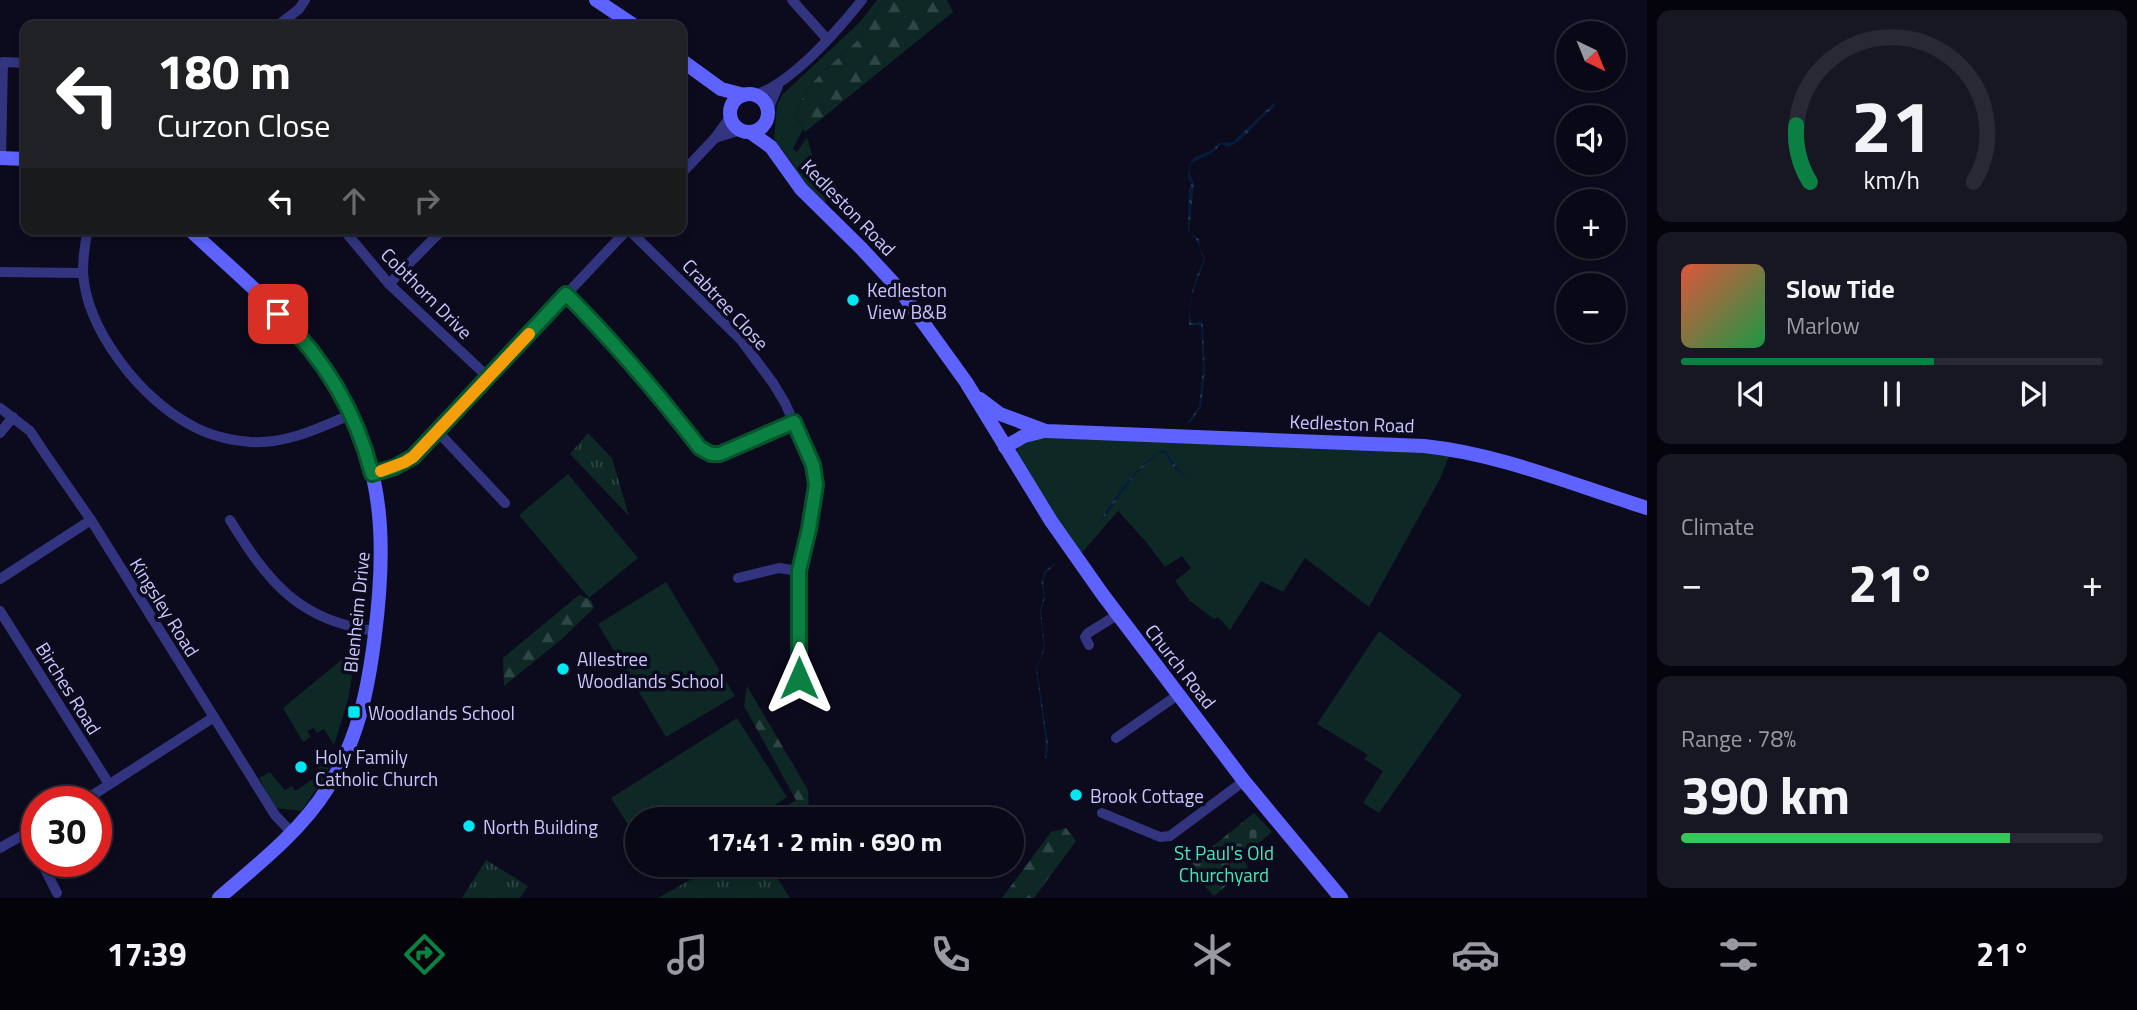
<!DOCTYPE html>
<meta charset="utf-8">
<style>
:root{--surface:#090816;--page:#171623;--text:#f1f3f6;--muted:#999aa1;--line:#292935;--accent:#0b8043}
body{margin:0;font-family:"Titillium Web",sans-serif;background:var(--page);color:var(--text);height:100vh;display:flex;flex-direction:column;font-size:26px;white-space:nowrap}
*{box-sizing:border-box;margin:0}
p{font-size:23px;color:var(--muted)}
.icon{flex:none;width:38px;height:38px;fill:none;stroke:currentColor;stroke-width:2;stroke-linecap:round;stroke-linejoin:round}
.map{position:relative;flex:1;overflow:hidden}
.panel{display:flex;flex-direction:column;gap:10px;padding:10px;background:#05040c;width:490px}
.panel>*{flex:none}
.guide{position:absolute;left:21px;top:21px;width:665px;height:214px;border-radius:14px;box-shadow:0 4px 10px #0003,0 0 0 2px var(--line);background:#202124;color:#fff;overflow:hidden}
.needle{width:46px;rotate:137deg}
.buttons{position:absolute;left:1556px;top:21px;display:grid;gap:14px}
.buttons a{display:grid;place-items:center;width:70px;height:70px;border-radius:50%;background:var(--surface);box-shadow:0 4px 10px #0003,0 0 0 2px var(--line);font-size:35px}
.speed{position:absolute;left:21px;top:786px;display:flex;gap:14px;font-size:35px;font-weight:700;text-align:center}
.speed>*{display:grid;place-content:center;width:91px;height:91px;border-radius:50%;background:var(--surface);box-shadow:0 4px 10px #0003,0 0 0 2px var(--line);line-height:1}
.speed .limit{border:10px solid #d22;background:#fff;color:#111}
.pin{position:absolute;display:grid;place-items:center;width:60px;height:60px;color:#fff;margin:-30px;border-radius:14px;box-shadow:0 4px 10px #0006}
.me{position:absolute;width:77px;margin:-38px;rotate:0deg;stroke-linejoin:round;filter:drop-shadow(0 0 5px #0008)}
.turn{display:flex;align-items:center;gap:24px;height:147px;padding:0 21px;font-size:32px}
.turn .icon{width:91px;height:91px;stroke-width:2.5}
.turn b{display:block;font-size:49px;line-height:60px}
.lanes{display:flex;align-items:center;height:66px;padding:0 21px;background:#0003;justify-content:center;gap:35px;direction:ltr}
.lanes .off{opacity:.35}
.big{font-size:52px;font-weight:700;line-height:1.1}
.panel .widget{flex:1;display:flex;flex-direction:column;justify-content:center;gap:10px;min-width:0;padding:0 24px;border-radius:14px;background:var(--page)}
.panel .dial{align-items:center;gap:0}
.dial svg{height:182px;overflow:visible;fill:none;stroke:var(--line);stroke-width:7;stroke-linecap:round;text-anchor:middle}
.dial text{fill:var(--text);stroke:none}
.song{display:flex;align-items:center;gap:21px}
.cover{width:84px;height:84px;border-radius:10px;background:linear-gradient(135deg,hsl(10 70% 55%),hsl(140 70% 35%))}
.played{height:7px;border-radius:4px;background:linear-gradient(90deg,var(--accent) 60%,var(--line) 60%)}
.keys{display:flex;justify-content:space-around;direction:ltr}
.heat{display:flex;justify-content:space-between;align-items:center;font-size:38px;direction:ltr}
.charge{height:10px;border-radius:5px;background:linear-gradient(90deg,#34c759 78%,var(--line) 0)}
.trip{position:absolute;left:625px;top:807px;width:399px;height:70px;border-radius:35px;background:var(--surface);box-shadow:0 4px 10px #0003,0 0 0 2px var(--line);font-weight:700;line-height:70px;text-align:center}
.dock{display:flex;height:112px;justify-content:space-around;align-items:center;background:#040309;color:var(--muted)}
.dock .icon{width:49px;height:49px}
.dock .active{color:var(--accent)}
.dock b{font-size:32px;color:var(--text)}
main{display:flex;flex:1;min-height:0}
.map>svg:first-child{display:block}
.green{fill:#0d2825}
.forest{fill:url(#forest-firs)}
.cemetery{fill:url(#cemetery-stones)}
.park{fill:url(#park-tufts)}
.water{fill:url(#water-waves)}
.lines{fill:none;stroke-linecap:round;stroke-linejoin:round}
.street{stroke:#323480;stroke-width:10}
.secondary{stroke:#5e63ff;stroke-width:14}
.route-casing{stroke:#07532c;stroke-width:18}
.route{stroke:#0b8043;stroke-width:12}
.slow{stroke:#f59e0b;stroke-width:12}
.poi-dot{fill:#00e8f2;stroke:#0c0a1d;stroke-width:2.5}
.labels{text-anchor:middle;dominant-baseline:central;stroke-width:7;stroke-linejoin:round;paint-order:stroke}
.street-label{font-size:19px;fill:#cac7ff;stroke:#0c0a1d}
.poi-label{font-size:19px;fill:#cac7ff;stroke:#0c0a1d;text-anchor:start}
.park-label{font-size:19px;fill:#4ce6b6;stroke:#0c0a1d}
</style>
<main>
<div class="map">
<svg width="1647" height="898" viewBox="0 0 1647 898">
<defs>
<pattern id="forest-firs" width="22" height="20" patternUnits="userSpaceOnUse" patternTransform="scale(1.75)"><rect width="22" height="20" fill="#0d2825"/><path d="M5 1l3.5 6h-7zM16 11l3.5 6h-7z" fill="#2f4646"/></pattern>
<pattern id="cemetery-stones" width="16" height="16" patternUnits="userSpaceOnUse" patternTransform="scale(1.75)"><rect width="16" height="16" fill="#0d2825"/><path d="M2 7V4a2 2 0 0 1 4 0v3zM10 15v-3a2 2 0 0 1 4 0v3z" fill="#2f4646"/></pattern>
<pattern id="park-tufts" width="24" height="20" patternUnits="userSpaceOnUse" patternTransform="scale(1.75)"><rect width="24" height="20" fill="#0d2825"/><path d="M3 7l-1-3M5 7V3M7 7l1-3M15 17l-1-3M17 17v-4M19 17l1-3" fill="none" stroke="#2f4646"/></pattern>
<pattern id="water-waves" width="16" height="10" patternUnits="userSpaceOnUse" patternTransform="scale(1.75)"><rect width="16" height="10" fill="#061c3b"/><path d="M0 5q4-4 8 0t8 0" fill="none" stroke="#293c58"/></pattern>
</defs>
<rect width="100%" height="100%" fill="#0c0a1d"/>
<!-- green -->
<g class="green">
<path d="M877,0H881C868,53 809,63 796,116L803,129L793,149L797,152L807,137L826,201L823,206L794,173V166L774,139L777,105L782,95L859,23Z"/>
<polygon points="1043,435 1451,452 1440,479 1369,607 1305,558 1283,592 1261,581 1230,630 1218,617 1214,619 1190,601 1175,581 1191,568 1182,556 1165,567 1147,543 1118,511 1080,555 1017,454 1018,446"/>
<polygon points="568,474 638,558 589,598 519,515"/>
<polygon points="666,582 735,696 666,737 598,624"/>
<polygon points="1379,631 1462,695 1379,813 1363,803 1383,771 1364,759 1368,755 1317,724"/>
<polygon points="357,647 348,700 334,745 324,729 317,733 314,728 307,731 311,737 303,742 283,708"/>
<polygon points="737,718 787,797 753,819 637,819 637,839 611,798"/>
<polygon points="320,757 328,765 328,773 301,811 276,808 259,778 270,772 285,790 292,786 295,791 321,774 312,760"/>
</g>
<!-- forest -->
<g class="forest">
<path d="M881,0H947L953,12L805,132L796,116C809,63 868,53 881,0Z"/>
<polygon points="579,595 591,600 594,608 563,638 504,686 503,658"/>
<polygon points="747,686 808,790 809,819 768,819 796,800 744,706"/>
<polygon points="1066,828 1076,841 1034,898 1002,898 1051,832"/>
</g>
<!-- cemetery -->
<polygon class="cemetery" points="1254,813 1272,832 1242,857 1248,867 1214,896 1187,867"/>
<!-- park -->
<g class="park">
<polygon points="588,433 612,458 629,516 570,454"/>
<polygon points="486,860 528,886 520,898 462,898"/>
<polygon points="724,864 769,865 790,898 658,898 697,876"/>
</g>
<!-- water -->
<g class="water">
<path d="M1275,102L1274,108C1257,118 1248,138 1229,147L1221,144C1218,147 1215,151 1212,153C1198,162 1181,159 1194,183L1189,232L1199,239L1200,248L1205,259L1192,295L1189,311L1192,323L1201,321L1203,325L1205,371L1201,407L1190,423H1187L1199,407L1203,366L1201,325H1189C1188,301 1194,280 1204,259L1196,239L1188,231L1189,189L1192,183L1188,179C1189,147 1203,162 1219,143L1233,142Z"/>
<path d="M1165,450L1176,466L1186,476L1185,477L1173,467L1165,453H1158L1135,475L1099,525C1104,509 1146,453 1165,450Z"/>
<polygon points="1058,561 1046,573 1043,579 1045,597 1041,612 1045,648 1037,669 1048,743 1047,758 1045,758 1046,742 1036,669 1044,648 1040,612 1044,595 1041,581 1045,571"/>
</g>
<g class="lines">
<!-- street -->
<g class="street">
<polyline points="792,0 827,39"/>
<polyline points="277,26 299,9 305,0"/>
<path d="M755,95C792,83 838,30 862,0"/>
<polyline points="768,110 778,86"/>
<polyline points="715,138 741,130"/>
<polyline points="1,158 3,62 26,63"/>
<polyline points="681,174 715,138 731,116"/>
<path d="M88,229C85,243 83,257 83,272C86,329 140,398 189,424C207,435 229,440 250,442C287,444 319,428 352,414"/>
<polyline points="343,229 389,284 489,378"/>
<polyline points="628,229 741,340 773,383 785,403 813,465 815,495 798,571 799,678"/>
<polyline points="0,272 83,273"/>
<polyline points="389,284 443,229"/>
<path d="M566,294C614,342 658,394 700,448L711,454H720L794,422"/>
<polyline points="0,408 30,431 46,455 91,520 275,815 292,833"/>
<polyline points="438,432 505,503"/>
<polyline points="0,433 13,417"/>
<polyline points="372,474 395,467 413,457 628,229"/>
<path d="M230,520C268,582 299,621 375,631"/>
<polyline points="738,578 779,568 798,571"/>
<polyline points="0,579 91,520"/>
<polyline points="0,611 109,784"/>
<polyline points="1089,645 1085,637 1088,633 1117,615"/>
<polyline points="1116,738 1179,694"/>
<polyline points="82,802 214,717"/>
<polyline points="1102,813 1160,837 1170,836 1244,781"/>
<polyline points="27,833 37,852"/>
<polyline points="0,848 37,827"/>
<polyline points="41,861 57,893"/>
</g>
<!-- secondary -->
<g class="secondary">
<polyline points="596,0 635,26"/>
<polyline points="681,60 721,89 744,95"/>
<circle cx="749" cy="113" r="19"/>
<polyline points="750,132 771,147 801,189 861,248 899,289 966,382 1051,521 1103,595 1244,781 1341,898"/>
<polyline points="0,158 26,159"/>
<path d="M189,229C242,279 304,327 340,392C385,470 386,547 375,634C368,691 358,740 327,789C300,832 257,865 219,898"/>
<path d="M980,399L1000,414L1046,431L1424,446C1501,454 1573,485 1647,508"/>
<polyline points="1005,447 1024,436 1044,431"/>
</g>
</g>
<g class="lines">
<!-- route casing -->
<g class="route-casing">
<path id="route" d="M278,314C325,359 356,411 372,474L395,467L413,457L566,294C614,342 658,394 700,448L711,454H720L794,422L813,465L816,485L809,529L799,571V678"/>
</g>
<!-- route -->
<use href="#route" class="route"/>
<!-- slow -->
<polyline class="slow" points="381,471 405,462 413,457 529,334"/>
</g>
<!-- markers -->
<g class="poi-dot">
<circle cx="853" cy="300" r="7"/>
<circle cx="563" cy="669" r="7"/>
<rect x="347" y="705" width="14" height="14" rx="3.5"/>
<circle cx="301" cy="767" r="7"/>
<circle cx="1076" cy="795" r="7"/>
<circle cx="469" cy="826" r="7"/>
</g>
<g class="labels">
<!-- street labels -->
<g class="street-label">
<text transform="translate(849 207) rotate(46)">Kedleston Road</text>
<text transform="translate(427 293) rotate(45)">Cobthorn Drive</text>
<text transform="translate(726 304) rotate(47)">Crabtree Close</text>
<text transform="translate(1352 423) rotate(2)">Kedleston Road</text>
<text transform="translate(165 607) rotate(58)">Kingsley Road</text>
<text transform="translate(356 612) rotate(-84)">Blenheim Drive</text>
<text transform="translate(1181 666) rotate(52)">Church Road</text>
<text transform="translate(69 688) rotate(58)">Birches Road</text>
</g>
<!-- poi labels -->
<g class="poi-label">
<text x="867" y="289">Kedleston<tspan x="867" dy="22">View B&amp;B</tspan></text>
<text x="577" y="658">Allestree<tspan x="577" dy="22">Woodlands School</tspan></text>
<text x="368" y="712">Woodlands School</text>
<text x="315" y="756">Holy Family<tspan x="315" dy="22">Catholic Church</tspan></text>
<text x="1090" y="795">Brook Cottage</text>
<text x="483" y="826">North Building</text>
</g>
<!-- park labels -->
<g class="park-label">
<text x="1224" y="852">St Paul's Old<tspan x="1224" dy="22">Churchyard</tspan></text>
</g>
</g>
</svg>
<div class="buttons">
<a><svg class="needle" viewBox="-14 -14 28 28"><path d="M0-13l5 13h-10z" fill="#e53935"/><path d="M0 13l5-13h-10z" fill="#999aa1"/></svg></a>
<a><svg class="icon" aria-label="sound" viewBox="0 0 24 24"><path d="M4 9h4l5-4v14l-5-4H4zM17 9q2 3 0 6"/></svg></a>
<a>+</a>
<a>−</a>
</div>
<div class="speed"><div class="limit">30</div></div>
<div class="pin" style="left:278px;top:314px;background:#d93025"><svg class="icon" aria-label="arrive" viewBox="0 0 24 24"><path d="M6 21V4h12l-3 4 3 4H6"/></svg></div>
<svg class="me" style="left:799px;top:678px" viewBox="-20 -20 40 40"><path d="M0-17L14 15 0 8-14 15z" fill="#0b8043" stroke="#fff" stroke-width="4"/></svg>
<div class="trip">17:41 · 2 min · 690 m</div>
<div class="guide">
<div class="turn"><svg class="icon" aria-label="left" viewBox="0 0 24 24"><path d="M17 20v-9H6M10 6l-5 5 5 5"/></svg><div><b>180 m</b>Curzon Close</div></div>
<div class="lanes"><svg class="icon" aria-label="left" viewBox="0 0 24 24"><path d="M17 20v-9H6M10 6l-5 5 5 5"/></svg><svg class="icon off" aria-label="ahead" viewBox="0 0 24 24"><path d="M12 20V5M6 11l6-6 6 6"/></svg><svg class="icon off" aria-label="right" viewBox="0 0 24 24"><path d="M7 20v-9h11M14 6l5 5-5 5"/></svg></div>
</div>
</div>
<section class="panel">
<div class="widget dial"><svg viewBox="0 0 100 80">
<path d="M14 69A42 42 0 1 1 86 69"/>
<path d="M14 69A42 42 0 0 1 8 44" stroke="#0b8043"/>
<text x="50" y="56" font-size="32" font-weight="700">21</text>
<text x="50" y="72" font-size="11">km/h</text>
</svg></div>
<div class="widget">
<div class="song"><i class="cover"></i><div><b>Slow Tide</b><p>Marlow</p></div></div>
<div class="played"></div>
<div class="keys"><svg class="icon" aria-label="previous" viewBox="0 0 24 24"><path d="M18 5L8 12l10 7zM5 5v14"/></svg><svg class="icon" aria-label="pause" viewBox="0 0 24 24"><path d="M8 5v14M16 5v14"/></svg><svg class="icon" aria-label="next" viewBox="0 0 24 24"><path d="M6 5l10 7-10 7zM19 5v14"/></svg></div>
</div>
<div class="widget"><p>Climate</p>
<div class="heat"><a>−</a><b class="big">21°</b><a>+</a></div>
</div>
<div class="widget"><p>Range · 78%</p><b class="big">390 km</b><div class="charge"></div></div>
</section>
</main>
<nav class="dock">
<b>17:39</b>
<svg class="icon active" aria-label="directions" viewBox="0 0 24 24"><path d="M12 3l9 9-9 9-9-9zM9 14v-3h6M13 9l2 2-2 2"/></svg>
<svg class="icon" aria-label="music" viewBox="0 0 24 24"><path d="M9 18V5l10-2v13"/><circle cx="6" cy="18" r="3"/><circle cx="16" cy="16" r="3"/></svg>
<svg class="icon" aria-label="phone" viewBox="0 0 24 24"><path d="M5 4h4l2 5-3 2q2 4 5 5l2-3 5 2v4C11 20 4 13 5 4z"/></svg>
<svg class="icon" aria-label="climate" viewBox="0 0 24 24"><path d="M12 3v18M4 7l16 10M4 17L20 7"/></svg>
<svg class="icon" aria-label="car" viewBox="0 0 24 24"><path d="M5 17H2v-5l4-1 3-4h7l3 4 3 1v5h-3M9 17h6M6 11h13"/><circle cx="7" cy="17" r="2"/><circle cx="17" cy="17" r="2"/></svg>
<svg class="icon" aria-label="filters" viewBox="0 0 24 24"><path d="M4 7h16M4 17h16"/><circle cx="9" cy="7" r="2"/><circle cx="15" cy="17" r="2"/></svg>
<b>21°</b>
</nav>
